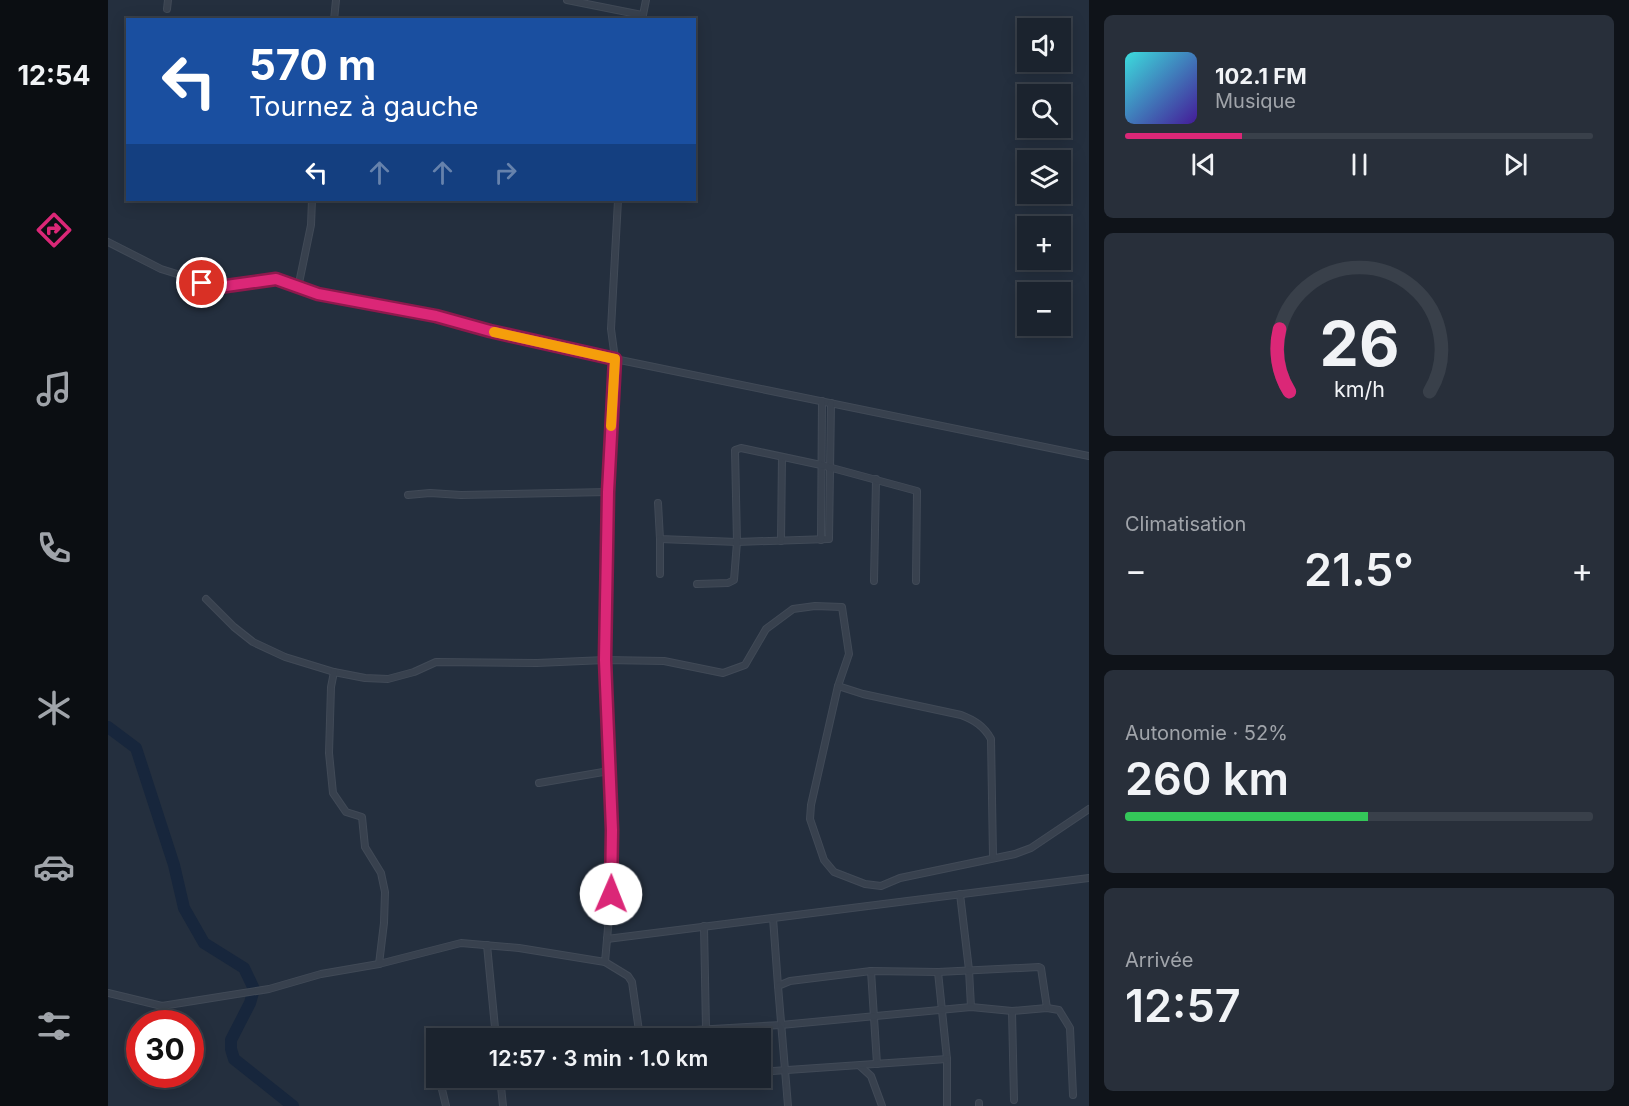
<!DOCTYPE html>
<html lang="fr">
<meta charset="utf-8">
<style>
:root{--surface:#1b232e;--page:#282f3a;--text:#f1f3f6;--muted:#a0a4aa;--line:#39404a;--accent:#db2777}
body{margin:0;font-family:Inter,sans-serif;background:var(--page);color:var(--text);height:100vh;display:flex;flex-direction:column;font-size:22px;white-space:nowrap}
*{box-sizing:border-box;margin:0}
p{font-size:20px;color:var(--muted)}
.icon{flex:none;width:33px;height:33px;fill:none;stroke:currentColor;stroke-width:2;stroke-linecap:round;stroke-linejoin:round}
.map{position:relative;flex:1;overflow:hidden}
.sheet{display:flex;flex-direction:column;gap:15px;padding:15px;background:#0f1319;width:540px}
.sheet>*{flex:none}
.banner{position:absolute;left:18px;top:18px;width:570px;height:183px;border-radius:0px;box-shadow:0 3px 15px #0003,0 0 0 2px var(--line);background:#1a4fa0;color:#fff;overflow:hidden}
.buttons{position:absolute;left:909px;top:18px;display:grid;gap:12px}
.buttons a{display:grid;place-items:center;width:54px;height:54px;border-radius:0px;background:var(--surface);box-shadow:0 3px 15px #0003,0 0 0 2px var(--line);font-size:30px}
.speed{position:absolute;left:18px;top:1010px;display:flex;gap:12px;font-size:30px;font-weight:700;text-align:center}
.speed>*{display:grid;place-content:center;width:78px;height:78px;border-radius:50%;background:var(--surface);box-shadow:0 3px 15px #0003,0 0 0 2px var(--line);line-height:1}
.speed .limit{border:9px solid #d22;background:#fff;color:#111}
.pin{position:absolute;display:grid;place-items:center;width:51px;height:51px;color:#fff;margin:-26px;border:3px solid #fff;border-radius:50%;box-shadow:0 2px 6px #0007}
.me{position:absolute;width:66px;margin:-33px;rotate:1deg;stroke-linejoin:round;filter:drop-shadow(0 0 4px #0008)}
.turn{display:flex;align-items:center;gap:21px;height:126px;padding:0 24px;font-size:27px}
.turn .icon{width:78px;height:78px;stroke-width:2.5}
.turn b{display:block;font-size:42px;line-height:51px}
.lanes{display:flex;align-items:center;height:57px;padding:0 24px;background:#0003;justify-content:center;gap:30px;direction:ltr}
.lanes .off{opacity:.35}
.big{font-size:45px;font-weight:600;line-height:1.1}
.sheet .card{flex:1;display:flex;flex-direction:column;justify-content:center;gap:9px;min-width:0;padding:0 21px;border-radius:9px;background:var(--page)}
.sheet .dial{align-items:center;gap:0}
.dial svg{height:156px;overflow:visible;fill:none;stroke:var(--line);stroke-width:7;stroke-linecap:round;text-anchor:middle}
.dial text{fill:var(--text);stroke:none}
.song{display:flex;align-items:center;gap:18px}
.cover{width:72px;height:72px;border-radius:9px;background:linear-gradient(135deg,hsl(180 70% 55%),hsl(260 70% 35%))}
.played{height:6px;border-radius:3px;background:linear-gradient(90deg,var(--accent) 25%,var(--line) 25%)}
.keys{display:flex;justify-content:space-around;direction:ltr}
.heat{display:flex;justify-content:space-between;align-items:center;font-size:33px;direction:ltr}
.charge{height:9px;border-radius:4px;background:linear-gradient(90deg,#34c759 52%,var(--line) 0)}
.trip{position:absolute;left:318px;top:1028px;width:345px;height:60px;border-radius:0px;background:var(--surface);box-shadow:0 3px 15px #0003,0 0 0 2px var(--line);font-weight:600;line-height:60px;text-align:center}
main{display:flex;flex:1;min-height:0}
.menu{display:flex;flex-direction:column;width:108px;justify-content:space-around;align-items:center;background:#0b0e12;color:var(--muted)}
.menu .icon{width:42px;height:42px}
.menu .on{color:var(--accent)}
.menu b{font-size:27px;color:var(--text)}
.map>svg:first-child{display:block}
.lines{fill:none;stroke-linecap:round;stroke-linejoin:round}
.river{stroke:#17263c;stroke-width:12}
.minor-casing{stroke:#414a57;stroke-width:8}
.minor{stroke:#38414e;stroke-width:6}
.route-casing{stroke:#8e194d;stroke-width:15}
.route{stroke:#db2777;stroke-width:10}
.slow{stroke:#f59e0b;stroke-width:10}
</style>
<main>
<nav class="menu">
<b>12:54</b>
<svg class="icon on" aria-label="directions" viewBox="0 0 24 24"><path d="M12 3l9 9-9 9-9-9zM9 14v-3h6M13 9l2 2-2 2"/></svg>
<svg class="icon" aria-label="music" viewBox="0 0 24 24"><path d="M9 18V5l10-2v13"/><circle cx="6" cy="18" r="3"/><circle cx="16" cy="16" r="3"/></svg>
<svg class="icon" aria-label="phone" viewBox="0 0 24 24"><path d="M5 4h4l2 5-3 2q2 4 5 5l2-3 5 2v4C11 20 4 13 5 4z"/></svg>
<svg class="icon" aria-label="climate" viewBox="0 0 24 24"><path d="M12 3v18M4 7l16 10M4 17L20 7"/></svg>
<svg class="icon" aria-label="car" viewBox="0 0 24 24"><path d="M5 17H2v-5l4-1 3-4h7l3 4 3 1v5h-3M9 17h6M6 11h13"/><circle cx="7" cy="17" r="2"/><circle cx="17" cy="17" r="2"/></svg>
<svg class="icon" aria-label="filters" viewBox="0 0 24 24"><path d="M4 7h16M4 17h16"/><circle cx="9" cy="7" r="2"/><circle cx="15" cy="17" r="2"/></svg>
</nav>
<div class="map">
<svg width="981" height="1106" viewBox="0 0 981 1106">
<rect width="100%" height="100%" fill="#242f3e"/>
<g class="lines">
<!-- river -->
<polyline class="river" points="0,727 28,748 66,865 76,908 96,943 136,968 146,989 142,1003 123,1040 123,1049 126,1059 185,1106"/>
<!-- minor casing -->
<g class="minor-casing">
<g id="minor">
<polyline points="459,0 534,15"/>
<polyline points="59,9 60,0"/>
<polyline points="226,20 228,0"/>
<polyline points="534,20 538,0"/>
<polyline points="0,242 53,269 111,287 168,279 210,294 328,316 507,359 981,456"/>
<polyline points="190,288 203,225 204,200"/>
<polyline points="300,495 322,493 353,495 500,492"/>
<polyline points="550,503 552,539 629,542 721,539 723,403"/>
<polyline points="713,540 714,401"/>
<polyline points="673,541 674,457"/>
<polyline points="552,574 552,539"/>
<polyline points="766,581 768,479"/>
<polyline points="589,584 620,583 626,580 629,542 627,450 633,448 713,465 809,491 808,581"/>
<polyline points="98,599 126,627 145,642 177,657 226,672 257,678 280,679 306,672 328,662 429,663 497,660 556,661 615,673 637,665 658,629 685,609 707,606 734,607 741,654 730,686 703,805 702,819 716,860 726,872 757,884 773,886 792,878 907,854 923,848 981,809"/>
<polyline points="226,672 223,687 221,753 225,793 238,812 254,817 257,847 273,873 277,892 276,923 271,964"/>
<path d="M730,686L755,694L853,715C866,720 876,726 883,739L885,857"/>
<polyline points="431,783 501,771"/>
<polyline points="852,894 861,970 863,1007"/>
<polyline points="665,918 670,986"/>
<polyline points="596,926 598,1029"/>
<polyline points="499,939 981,878"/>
<polyline points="379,945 388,1038"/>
<polyline points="497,962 520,976 524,982 532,1038"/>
<polyline points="763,971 769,1064"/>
<polyline points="830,972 839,1059 839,1105"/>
<polyline points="0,993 54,1006 161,989 213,974 271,964 353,943 411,948 497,962 503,894 504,830 497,660 500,492 507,359 503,329 510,200"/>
<polyline points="904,1011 906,1100"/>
<polyline points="531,1030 587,1030 673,1025 863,1007 904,1011 939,1008 951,1010 962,1028 965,1095"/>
<polyline points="325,1051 328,1066"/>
<polyline points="752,1066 763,1076 774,1106"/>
<polyline points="652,1072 839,1059"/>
<polyline points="331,1077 338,1106"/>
<polyline points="392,1077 395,1106"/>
<polyline points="538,1077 540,1082 593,1077"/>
<polyline points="871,1103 871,1106"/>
<polyline points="680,1106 670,986 682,981 763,971 830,972 931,967 933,968 939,1008"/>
</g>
</g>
<!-- minor -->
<use href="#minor" class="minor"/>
</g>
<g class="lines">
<!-- route casing -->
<g class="route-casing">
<polyline id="route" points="94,283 111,287 168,279 210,294 328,316 382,331 507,359 500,492 497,660 504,830 503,894"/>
</g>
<!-- route -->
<use href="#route" class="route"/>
<!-- slow -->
<polyline class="slow" points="386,332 507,359 503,426"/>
</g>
</svg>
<div class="buttons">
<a><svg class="icon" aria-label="sound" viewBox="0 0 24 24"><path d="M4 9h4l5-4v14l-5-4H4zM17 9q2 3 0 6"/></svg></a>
<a><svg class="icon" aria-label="search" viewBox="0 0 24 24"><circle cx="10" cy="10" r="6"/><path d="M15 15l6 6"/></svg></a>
<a><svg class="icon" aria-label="layers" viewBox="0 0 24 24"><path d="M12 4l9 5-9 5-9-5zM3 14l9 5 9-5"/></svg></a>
<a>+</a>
<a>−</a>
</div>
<div class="speed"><div class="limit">30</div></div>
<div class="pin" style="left:94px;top:283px;background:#d93025"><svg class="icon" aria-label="arrive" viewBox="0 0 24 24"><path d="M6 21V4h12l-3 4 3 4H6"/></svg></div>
<svg class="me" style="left:503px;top:894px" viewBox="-20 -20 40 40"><circle r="19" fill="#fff"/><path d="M0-13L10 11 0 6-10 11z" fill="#db2777"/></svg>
<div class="trip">12:57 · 3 min · 1.0 km</div>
<div class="banner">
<div class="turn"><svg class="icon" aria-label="left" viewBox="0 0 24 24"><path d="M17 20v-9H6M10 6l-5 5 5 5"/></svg><div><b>570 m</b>Tournez à gauche</div></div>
<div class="lanes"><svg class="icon" aria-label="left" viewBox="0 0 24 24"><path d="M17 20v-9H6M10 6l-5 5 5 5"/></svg><svg class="icon off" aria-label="ahead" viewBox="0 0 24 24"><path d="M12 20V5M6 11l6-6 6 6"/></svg><svg class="icon off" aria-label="ahead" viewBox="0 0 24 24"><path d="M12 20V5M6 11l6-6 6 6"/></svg><svg class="icon off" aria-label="right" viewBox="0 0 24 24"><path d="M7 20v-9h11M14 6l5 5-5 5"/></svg></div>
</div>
</div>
<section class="sheet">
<div class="card">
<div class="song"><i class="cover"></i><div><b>102.1 FM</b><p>Musique</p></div></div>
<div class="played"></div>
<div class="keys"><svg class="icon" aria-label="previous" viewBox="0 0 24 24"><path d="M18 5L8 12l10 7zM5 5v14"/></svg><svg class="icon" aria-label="pause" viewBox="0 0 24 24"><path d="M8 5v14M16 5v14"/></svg><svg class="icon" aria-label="next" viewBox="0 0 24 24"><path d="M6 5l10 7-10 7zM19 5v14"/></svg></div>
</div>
<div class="card dial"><svg viewBox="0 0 100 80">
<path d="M14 69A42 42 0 1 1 86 69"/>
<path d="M14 69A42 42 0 0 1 9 37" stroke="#db2777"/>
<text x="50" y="56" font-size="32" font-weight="700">26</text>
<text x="50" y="72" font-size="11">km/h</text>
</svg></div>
<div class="card"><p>Climatisation</p>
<div class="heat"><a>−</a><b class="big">21.5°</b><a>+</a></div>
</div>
<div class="card"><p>Autonomie · 52%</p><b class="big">260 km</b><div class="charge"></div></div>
<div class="card"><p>Arrivée</p><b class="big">12:57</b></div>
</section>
</main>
